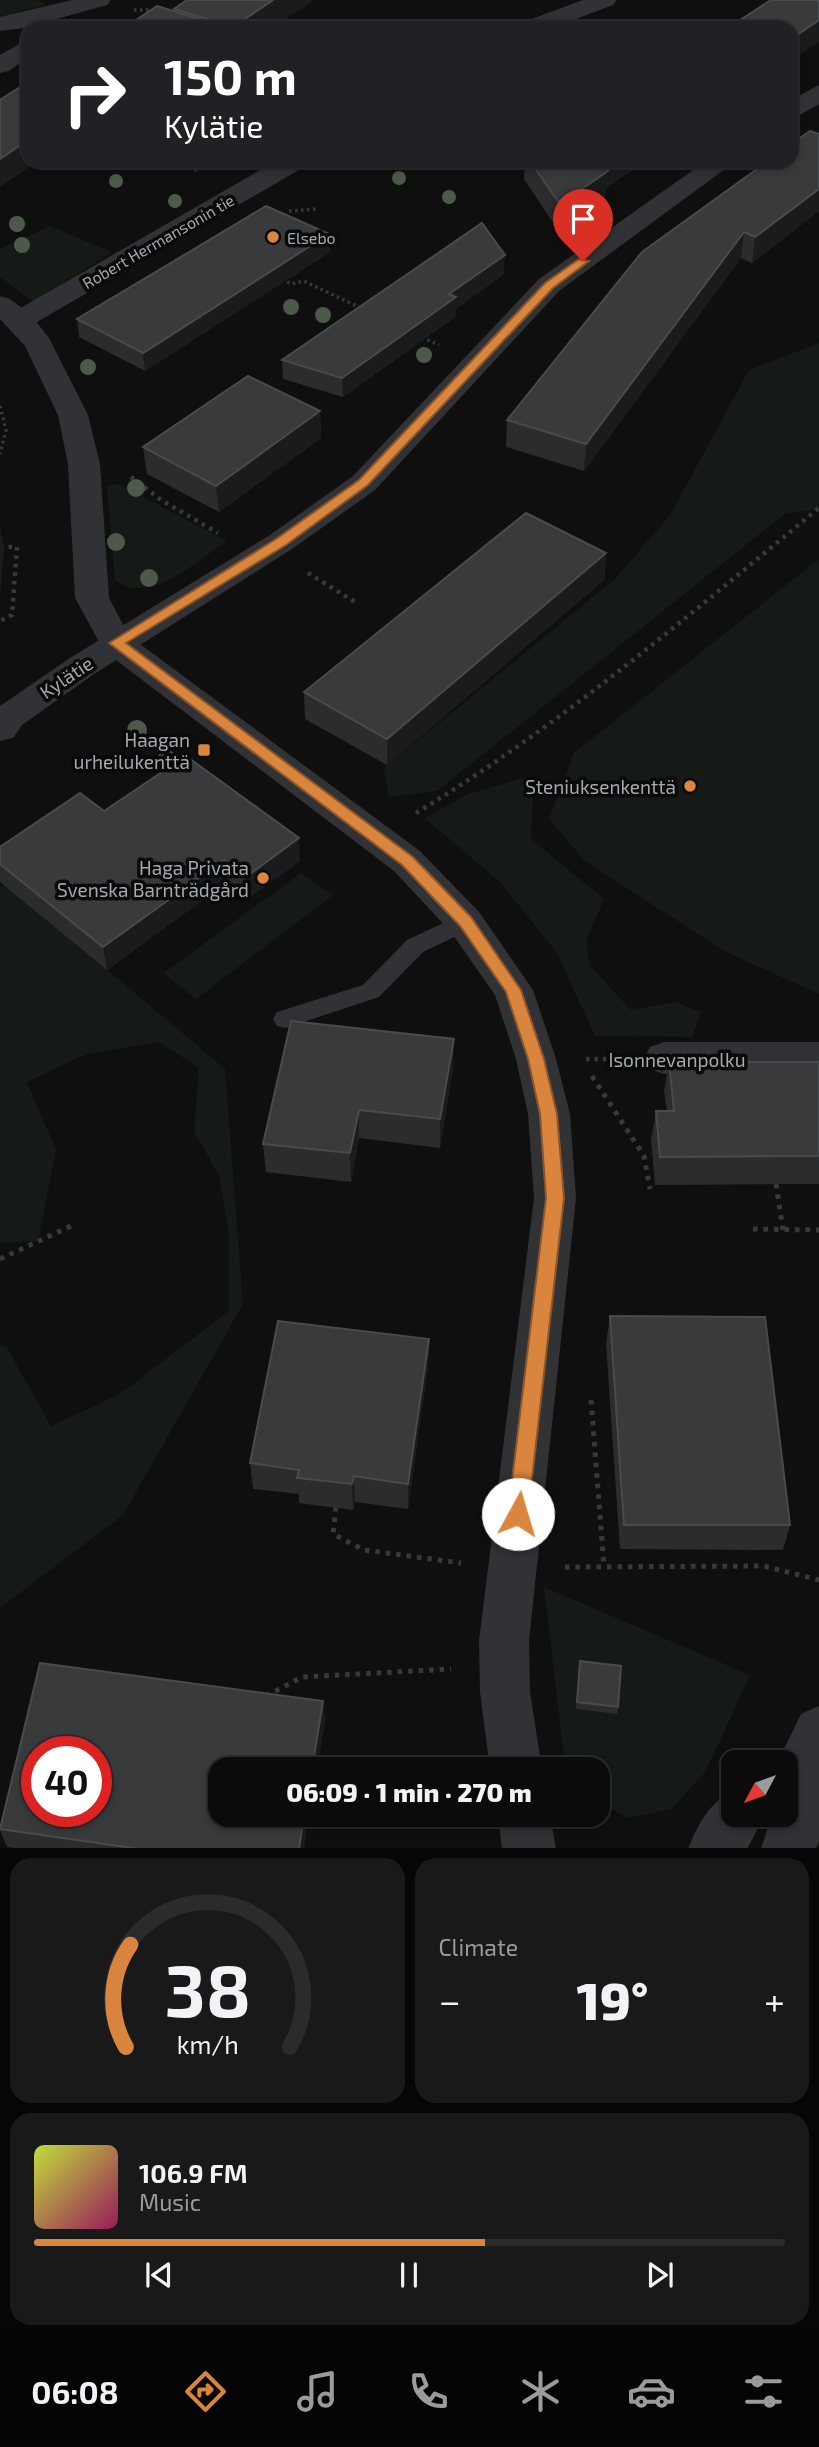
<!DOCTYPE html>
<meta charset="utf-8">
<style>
:root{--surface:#0b0b0c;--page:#19191a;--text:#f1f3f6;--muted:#9a9b9d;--line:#2b2b2d;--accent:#da853d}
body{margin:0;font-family:"Exo 2",sans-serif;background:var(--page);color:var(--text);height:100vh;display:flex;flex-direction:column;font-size:26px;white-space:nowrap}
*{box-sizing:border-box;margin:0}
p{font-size:23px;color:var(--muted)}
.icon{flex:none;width:38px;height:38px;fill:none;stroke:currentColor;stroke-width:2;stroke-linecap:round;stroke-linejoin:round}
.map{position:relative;height:1848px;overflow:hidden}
.side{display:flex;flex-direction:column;gap:10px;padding:10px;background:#060607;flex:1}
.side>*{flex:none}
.hud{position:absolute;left:21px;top:21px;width:777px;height:147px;border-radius:21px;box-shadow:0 4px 10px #0003,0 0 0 2px var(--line);background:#202124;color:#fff;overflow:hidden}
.needle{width:46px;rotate:229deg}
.fabs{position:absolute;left:721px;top:1750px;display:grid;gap:14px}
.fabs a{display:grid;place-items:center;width:77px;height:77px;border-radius:14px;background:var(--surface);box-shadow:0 4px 10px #0003,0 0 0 2px var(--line);font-size:35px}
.speed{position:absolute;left:21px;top:1736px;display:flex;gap:14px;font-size:35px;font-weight:700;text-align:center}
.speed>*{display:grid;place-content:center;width:91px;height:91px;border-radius:50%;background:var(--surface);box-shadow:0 4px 10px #0003,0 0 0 2px var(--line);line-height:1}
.speed .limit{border:10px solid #d22;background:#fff;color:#111}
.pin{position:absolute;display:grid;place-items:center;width:60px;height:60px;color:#fff;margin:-72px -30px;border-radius:50% 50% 50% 0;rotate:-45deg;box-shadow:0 0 7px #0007}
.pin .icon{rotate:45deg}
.me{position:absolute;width:77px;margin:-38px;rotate:6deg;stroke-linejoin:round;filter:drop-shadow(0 0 5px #0008)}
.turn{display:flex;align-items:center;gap:24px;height:147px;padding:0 28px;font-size:32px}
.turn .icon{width:91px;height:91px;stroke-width:2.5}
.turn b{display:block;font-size:49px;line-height:60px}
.big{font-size:52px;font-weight:800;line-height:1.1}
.side .widget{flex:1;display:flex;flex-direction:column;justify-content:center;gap:10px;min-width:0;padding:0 24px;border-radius:21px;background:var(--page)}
.side .dial{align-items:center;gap:0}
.dial svg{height:182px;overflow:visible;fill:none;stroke:var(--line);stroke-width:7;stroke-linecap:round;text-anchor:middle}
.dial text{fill:var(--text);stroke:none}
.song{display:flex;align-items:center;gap:21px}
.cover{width:84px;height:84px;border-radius:10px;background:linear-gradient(135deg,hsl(70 70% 55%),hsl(330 70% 35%))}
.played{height:7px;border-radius:4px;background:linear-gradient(90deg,var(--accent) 60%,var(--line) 60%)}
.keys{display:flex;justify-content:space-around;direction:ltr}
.heat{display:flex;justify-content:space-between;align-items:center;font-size:38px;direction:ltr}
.side .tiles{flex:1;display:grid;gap:10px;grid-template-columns:1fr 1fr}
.widget:last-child{grid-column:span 2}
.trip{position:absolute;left:208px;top:1757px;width:402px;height:70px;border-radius:21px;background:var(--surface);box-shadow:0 4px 10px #0003,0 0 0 2px var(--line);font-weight:800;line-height:70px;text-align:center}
.tab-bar{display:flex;height:112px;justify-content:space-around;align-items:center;background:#040405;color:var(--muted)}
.tab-bar .icon{width:49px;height:49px}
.tab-bar .on{color:var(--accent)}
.tab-bar b{font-size:32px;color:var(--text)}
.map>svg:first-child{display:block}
.green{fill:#161a16}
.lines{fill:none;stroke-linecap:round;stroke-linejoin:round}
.path-far2{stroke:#37393c;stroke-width:3.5;stroke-dasharray:2.5 3.5;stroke-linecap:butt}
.path-far1{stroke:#37393c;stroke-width:4.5;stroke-dasharray:3.5 5;stroke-linecap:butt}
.path{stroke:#37393c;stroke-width:5;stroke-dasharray:4.5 6;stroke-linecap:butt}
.service{fill:#313235;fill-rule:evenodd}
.minor{fill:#313235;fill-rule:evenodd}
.tertiary{fill:#313235;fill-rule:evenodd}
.tree{fill:#4d5a4b}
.wall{fill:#2b2c2e}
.shaded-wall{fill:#1a1b1c}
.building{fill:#383a3c;stroke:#484b4e;stroke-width:2;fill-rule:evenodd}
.route{fill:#da853d;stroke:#8e5628;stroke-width:2}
.poi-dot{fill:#da853d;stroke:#0a0a0b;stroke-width:2.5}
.labels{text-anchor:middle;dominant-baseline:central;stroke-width:7;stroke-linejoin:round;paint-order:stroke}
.far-poi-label{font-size:16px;fill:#a2a9af;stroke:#0a0a0b;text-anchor:start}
.far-street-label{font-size:16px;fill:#a2a9af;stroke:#0a0a0b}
.street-label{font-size:19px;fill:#a2a9af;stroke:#0a0a0b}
.poi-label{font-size:19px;fill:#a2a9af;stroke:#0a0a0b;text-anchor:end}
</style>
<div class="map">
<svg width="819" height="1849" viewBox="0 0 819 1849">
<rect width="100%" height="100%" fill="#0f0f10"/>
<!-- green -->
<g class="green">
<polygon points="0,0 38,0 45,5 0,17"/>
<polygon points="50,226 112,252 33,302 0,277 0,249"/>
<polygon points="819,343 819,510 786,513 437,791 389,797 384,768 615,579 670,515 749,370"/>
<path d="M119,484L227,541C198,560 148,607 115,580L107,486Z"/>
<polygon points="819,559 819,994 724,951 585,861 549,819 574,753"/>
<polygon points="534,775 531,839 604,899 586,941 590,966 631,1010 675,1002 701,1012 692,1037 595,1036 557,953 500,882 425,818 468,794"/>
<polygon points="301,873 333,895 196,999 164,973"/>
<polygon points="0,886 8,886 225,1069 243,1304 123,1515 0,1608 0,1345 6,1346 51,1426 120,1394 229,1311 229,1234 219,1175 194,1132 199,1068 159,1042 86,1054 27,1082 56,1150 38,1241 0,1243"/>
<path d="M544,1587L750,1675L706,1771L671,1809L628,1818C600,1802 599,1803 598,1769H592L591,1763L564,1757Z"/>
</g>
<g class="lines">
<!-- path-far2 -->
<g class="path-far2">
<polyline points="134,10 157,10"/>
<polyline points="172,161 199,171"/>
<polyline points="289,211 316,209"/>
<polyline points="282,279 291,284 304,281 363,309"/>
<polyline points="422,337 439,345"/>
<polyline points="0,406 6,430 0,454"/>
</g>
<!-- path-far1 -->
<g class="path-far1">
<polyline points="131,477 161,500 218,533"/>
<polyline points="0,547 17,547 12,615 0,621"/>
<polyline points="308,573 355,602"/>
<path d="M416,813C561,725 688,616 819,508"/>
<polyline points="586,1059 619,1059"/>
</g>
<!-- path -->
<g class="path">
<polyline points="592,1076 644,1156 650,1189"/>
<polyline points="776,1184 783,1230"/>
<polyline points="753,1229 819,1230"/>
<polyline points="0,1259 71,1226"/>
<polyline points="591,1400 604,1567"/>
<polyline points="336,1507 333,1534 364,1550 461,1563"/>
<polyline points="565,1567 764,1566 819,1580"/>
<polyline points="266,1696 302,1677 451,1669"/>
</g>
<!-- service -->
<polygon class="service" points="465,913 473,916 476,922 473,928 423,952 379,997 285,1028 277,1026 273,1019 277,1012 363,985 407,940"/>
<!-- minor -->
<g class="minor">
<polygon points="72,0 111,0 107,5 24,28 0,31 0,17"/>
<polygon points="583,0 617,0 613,5 552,28 518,28 521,23"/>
<polygon points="28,39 28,57 9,71 0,73 0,55"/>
<polygon points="819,85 819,104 791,120 791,100"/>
<polygon points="276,161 308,161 304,167 30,326 20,329 10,326 6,320 10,314"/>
<polygon points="706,161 736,161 559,291 375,490 292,549 94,674 22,725 13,738 0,741 0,706 70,658 270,535 353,476 539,279"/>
<polygon points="664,1042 819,1042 819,1074 664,1074 650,1069 644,1058 650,1047"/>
<polygon points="819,1706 819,1841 816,1849 761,1849 772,1815 786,1815 786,1762 782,1762 784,1749 801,1714"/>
<path d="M733,1791V1815H765L747,1849H688C697,1826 711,1800 733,1791Z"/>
</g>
<!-- tertiary -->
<g class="tertiary">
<polygon points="0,296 10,299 30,314 49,338 88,415 100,464 109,598 129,636 420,851 479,912 533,990 556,1059 570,1114 576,1198 529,1641 530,1692 542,1769 490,1769 480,1692 479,1641 534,1198 528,1114 516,1059 495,995 451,932 394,871 104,651 75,598 68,464 58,415 25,346 0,319"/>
<polygon points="498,1815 550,1815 556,1849 502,1849"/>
</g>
</g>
<!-- trees -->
<g class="tree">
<circle cx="399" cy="178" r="7"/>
<circle cx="116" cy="181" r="7"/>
<circle cx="449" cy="197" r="7"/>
<circle cx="175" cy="201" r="7"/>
<circle cx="17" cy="224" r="8"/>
<circle cx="22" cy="245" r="8"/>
<circle cx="291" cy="307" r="8"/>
<circle cx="323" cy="315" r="8"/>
<circle cx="424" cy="355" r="8"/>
<circle cx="88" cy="367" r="8"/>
<circle cx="136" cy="488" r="9"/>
<circle cx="116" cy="542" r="9"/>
<circle cx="149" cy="578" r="9"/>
<circle cx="137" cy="730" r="10"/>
<circle cx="167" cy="760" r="10"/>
</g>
<!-- wall -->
<g class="wall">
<polygon points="174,9 273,28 124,28 174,11"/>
<polygon points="819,134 819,211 752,263 741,258 584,471 506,447 507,420"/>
<polygon points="525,161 646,161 606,188 606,196 558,230 524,179"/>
<polygon points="329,234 330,252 145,371 79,337 77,319"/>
<polygon points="504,274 456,309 455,317 343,397 283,379 282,360"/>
<polygon points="320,411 321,438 219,512 147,474 143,447"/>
<polygon points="606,553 604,580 387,765 305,719 304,692"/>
<polygon points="104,811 300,861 248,899 226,883 107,970 0,882 0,847"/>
<polygon points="454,1039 453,1068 440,1148 359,1138 351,1182 266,1172 263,1144"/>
<polygon points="669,1062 819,1062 819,1184 655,1185 651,1140 656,1111 667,1111 664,1091"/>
<polygon points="610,1316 790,1525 783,1550 620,1549 606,1343"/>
<polygon points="429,1339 428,1366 408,1509 355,1502 353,1510 299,1503 299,1494 253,1489 250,1463"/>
<polygon points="580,1661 618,1707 617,1714 576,1709"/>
<polygon points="323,1701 325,1721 317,1769 220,1769 304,1849 21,1849 7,1847 0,1830 0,1826"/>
</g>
<!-- shaded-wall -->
<g class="shaded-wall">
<polygon points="273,0 314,0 273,28 233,28 233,27"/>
<polygon points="819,20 819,42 791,61 791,39"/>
<polygon points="212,23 212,28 204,28"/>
<polygon points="28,140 28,161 38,161 0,187 0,159"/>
<polygon points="611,161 646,161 606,188 606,196 558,230 560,204"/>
<polygon points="819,189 819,211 752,263 755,237"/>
<polygon points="744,232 741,258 584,471 586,444"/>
<polygon points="329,234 330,252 145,371 143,353"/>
<polygon points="505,255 504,274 456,309 455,317 343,397 342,378 449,294"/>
<polygon points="320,411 321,438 219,512 216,486"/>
<polygon points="0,526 4,549 0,599"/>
<polygon points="606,553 604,580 387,765 387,739"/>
<polygon points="299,838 300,861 248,899 246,877"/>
<polygon points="224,860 226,883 107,970 103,947"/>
<polygon points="454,1039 453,1068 440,1148 440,1119"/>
<polygon points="359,1110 359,1138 351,1182 350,1153"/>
<polygon points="429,1339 428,1366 408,1509 408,1484"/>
<polygon points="354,1476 355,1502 353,1510 352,1484"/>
<polygon points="323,1701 325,1721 317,1769 312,1769"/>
<polygon points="304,1815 309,1815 304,1849 299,1849"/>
</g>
<!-- building -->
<g class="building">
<polygon points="187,0 273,0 233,27 174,9"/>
<polygon points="771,0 815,0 819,1 819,20 791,39 791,28 728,28"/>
<polygon points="157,6 212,23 204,28 124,28"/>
<polygon points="28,82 28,140 0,159 0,100"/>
<polygon points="810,131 819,134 819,189 755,237 744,232 586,444 507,420 642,252 768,161 791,161 791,144"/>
<polygon points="530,161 611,161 605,165 608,171 560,204"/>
<polygon points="266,206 329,234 143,353 77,319"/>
<polygon points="482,223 505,255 449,294 456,297 342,378 282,360"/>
<polygon points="248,376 320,411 216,486 143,447"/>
<polygon points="526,513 606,553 387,739 304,692"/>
<polygon points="186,756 299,838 246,877 224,860 103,947 0,864 0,847 80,793 104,811"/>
<polygon points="291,1021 454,1039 440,1119 359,1110 350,1153 263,1144"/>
<polygon points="669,1062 819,1062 819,1156 660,1157 656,1111 674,1111"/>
<polygon points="610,1316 765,1317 790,1525 624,1525"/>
<polygon points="278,1321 429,1339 408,1484 354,1476 352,1484 297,1478 299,1470 250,1463"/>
<polygon points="580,1661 621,1666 618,1707 577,1702"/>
<path d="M40,1663L323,1701L312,1769H220V1815H304L299,1849H139L0,1829ZM37,1752H96V1811H37Z"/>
</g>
<!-- route -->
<polygon class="route" points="579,259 589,261 553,288 368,485 286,545 126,643 413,857 471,917 521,990 544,1059 557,1114 564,1198 528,1514 525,1520 518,1523 511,1520 508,1514 546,1198 540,1114 528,1059 506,992 460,926 402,865 109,643 276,539 359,480 545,283"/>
<!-- markers -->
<g class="poi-dot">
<circle cx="273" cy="237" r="7"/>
<rect x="197" y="743" width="14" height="14" rx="3.5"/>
<circle cx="690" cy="786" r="7"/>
<circle cx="263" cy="878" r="7"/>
</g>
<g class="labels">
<!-- far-poi labels -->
<g class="far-poi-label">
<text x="287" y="237">Elsebo</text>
</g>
<!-- far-street labels -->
<g class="far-street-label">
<text transform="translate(158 241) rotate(-30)">Robert Hermansonin tie</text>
</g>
<!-- street labels -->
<g class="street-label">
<text transform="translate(66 677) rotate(-34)">Kylätie</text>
<text x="677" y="1059">Isonnevanpolku</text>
</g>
<!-- poi labels -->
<g class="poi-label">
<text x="190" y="739">Haagan<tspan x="190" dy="22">urheilukenttä</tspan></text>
<text x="676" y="786">Steniuksenkenttä</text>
<text x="249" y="867">Haga Privata<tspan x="249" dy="22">Svenska Barnträdgård</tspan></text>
</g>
</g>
</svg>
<div class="fabs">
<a><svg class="needle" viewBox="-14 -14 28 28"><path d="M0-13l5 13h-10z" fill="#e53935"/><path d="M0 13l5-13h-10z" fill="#9a9b9d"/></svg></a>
</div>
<div class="speed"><div class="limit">40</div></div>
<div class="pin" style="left:583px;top:261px;background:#d93025"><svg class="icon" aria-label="arrive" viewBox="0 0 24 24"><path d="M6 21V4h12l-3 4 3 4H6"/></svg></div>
<svg class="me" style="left:518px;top:1514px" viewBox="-20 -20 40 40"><circle r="19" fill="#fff"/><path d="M0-13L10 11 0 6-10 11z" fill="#da853d"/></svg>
<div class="trip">06:09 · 1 min · 270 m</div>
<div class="hud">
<div class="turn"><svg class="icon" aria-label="right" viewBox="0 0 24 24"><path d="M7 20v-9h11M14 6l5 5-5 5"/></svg><div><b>150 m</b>Kylätie</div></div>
</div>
</div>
<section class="side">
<div class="tiles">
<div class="widget dial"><svg viewBox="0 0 100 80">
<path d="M14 69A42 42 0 1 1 86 69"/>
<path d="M14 69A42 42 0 0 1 16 24" stroke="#da853d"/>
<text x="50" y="56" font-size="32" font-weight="700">38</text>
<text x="50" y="72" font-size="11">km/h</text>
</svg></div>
<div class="widget"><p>Climate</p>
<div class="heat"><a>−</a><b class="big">19°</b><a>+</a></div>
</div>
<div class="widget">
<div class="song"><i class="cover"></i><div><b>106.9 FM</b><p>Music</p></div></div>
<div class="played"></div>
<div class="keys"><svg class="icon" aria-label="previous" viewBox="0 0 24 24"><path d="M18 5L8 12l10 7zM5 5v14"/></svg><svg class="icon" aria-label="pause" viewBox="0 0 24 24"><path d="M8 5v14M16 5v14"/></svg><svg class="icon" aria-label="next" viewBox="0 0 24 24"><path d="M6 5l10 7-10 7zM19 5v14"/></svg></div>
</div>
</div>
</section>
<nav class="tab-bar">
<b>06:08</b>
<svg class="icon on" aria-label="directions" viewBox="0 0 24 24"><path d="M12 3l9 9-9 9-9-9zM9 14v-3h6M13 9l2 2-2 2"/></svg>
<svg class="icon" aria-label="music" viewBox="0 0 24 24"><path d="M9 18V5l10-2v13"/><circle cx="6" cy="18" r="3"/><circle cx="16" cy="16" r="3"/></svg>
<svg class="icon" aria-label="phone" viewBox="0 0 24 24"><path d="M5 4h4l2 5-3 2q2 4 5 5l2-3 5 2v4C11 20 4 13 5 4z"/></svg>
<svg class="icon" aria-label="climate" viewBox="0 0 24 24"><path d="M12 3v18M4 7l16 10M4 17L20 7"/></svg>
<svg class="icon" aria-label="car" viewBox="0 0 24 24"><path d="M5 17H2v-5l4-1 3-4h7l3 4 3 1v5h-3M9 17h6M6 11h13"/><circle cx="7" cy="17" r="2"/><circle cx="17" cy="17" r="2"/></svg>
<svg class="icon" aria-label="filters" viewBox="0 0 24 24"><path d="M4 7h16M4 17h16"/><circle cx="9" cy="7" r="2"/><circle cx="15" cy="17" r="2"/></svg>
</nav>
